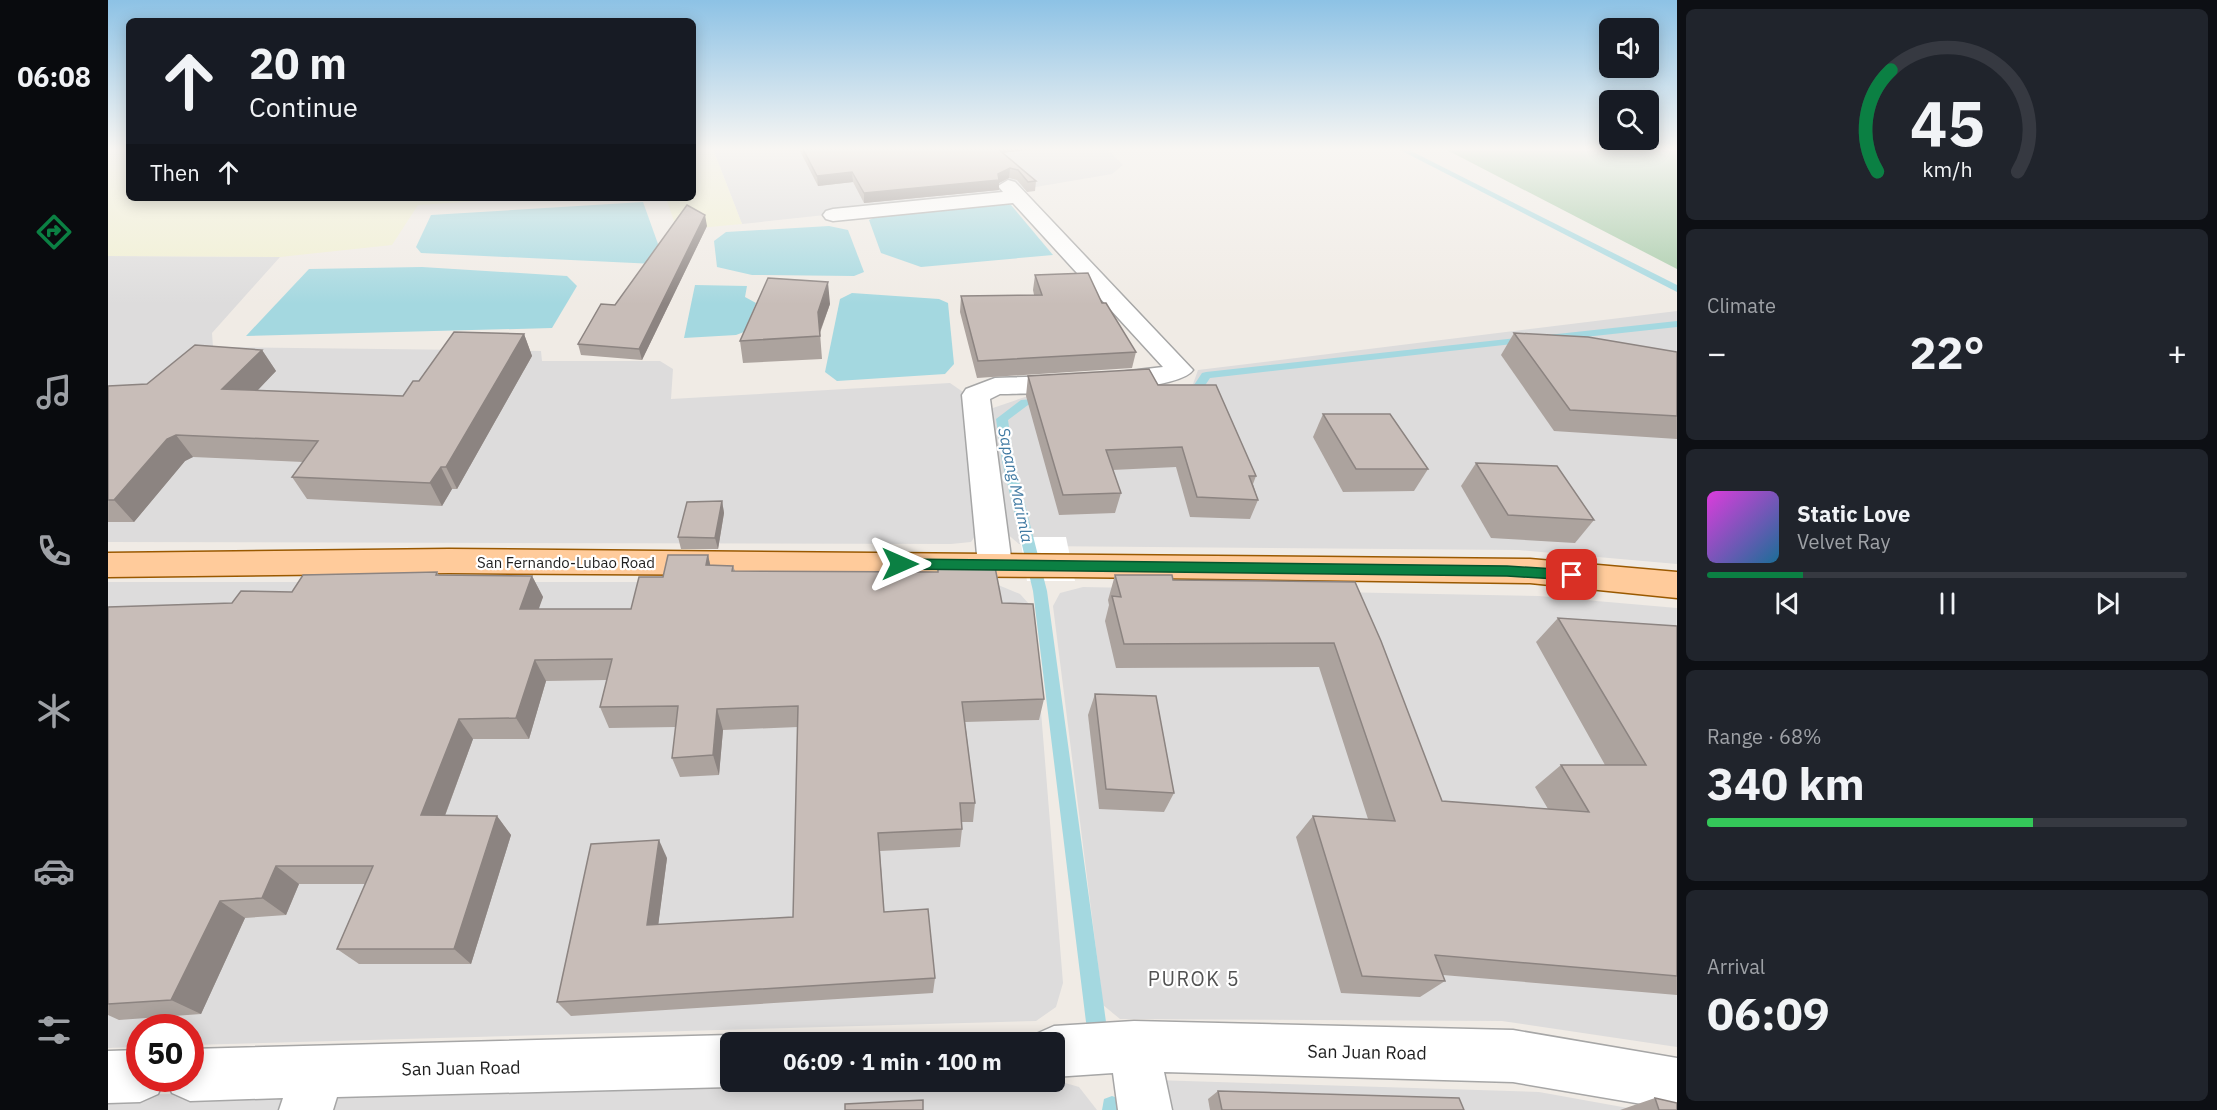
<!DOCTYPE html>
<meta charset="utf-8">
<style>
:root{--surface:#171b24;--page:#20242c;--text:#f1f3f6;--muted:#9ea1a6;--line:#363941;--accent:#0b8043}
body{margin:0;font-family:"IBM Plex Sans",sans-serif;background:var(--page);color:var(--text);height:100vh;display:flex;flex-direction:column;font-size:22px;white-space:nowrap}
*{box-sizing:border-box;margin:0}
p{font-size:20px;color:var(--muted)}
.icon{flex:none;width:33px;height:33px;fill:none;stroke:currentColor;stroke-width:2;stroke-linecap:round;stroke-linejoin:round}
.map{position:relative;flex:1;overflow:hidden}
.drawer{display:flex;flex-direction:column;gap:9px;padding:9px;background:#0d0f14;width:540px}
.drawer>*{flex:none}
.top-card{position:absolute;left:18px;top:18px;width:570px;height:183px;border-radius:9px;box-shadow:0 3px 15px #0003;background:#171b24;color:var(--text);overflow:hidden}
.controls{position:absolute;left:1491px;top:18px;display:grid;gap:12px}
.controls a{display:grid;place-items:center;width:60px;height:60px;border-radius:9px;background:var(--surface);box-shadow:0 3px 15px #0003;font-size:30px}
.speed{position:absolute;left:18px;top:1014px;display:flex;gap:12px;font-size:30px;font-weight:700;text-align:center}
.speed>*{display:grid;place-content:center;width:78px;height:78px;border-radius:50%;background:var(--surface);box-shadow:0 3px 15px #0003;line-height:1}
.speed .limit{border:9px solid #d22;background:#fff;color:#111}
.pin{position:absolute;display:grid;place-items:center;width:51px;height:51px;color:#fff;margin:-26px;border-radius:12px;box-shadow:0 3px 9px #0006}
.me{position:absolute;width:66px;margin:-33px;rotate:90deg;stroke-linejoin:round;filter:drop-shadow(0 0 4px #0008)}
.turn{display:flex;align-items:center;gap:21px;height:126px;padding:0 24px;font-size:27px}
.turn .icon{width:78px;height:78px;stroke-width:2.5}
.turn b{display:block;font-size:42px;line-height:51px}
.then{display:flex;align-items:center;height:57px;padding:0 24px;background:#0003;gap:12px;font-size:22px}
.big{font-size:45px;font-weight:800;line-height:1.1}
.drawer .card{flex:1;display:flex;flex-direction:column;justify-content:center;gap:9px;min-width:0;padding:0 21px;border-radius:9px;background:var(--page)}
.drawer .dial{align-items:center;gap:0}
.dial svg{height:156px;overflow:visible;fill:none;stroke:var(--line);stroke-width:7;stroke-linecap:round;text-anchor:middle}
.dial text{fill:var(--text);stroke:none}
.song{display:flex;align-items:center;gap:18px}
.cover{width:72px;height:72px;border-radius:9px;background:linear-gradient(135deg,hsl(300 70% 55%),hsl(200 70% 35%))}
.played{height:6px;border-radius:3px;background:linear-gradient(90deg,var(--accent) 20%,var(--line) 20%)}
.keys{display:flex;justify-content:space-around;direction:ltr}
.heat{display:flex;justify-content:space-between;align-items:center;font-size:33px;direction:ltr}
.charge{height:9px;border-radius:4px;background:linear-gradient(90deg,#34c759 68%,var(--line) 0)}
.trip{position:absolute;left:612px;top:1032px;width:345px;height:60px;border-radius:9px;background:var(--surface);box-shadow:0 3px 15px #0003;font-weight:800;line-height:60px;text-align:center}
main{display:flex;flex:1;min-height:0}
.menu{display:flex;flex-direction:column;width:108px;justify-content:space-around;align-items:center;background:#090b0e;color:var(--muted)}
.menu .icon{width:42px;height:42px}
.menu .on{color:var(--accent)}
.menu b{font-size:27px;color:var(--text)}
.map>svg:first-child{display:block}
.residential{fill:#dddcdc}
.farmland{fill:#f0efd0}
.cemetery{fill:#a5caa7}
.water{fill:#a4d8e0}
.pier{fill:#fff}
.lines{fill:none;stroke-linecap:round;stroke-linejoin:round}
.stream{fill:#a4d8e0;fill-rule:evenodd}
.minor-casing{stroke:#a6a6a6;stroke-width:3}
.major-casing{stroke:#9a5900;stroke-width:3}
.minor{fill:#fff;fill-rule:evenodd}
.major{fill:#ffcb9b;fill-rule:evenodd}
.wall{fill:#aca39e}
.shaded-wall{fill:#8c8481}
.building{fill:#c8bdb8;stroke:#8c8481;stroke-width:1.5}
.route{fill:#0b8043;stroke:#07532c;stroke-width:1.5}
.labels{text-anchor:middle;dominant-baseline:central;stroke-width:4.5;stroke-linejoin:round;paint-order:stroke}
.street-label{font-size:15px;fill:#1f1f1f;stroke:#fff}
.water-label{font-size:16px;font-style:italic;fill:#427ba3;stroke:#fff}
.near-street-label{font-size:18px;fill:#1f1f1f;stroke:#fff}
.near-neighbourhood-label{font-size:20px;letter-spacing:1.5px;fill:#525252;stroke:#fff}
</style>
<main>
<nav class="menu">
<b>06:08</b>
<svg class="icon on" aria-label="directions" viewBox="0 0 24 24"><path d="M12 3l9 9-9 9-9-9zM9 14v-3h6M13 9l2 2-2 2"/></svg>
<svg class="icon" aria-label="music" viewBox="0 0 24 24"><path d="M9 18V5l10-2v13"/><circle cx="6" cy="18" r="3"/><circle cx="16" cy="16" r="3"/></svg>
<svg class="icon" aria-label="phone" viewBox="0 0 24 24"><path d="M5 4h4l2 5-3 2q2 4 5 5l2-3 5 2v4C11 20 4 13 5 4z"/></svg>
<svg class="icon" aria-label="climate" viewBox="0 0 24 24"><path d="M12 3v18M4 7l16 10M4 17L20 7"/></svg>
<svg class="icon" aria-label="car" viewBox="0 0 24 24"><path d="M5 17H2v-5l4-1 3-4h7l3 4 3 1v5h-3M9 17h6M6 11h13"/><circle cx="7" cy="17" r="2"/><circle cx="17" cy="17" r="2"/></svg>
<svg class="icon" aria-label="filters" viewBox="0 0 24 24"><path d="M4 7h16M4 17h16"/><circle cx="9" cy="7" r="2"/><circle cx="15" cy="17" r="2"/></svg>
</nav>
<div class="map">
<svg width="1569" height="1110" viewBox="0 0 1569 1110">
<rect width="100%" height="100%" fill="#f0ebe5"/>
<!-- residential -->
<g class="residential">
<polygon points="605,149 999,149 1015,165 1004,174 916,189 885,197 634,224"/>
<polygon points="0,256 172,257 104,333 105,347 433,351 434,361 552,361 565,369 563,399 842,383 858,394 872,529 863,542 843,544 0,542"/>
<polygon points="1569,311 1569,564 1410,550 925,546 911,544 897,532 882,409 917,397 1055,391 1085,384 1090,370"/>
<polygon points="0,582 883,582 912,594 922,605 926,625 955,983 948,1007 928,1021 83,1045 82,1028 32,1028 31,1047 0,1048"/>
<polygon points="975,587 1431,596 1569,608 1569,1047 1394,1021 1012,1019 995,1005 945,606 952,593"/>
<polygon points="947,1080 971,1087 989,1110 0,1110 0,1095"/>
<polygon points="1046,1080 1431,1092 1531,1110 1052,1110"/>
</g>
<!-- farmland -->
<g class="farmland">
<polygon points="0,149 21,149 21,198 416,198 310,205 284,245 172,257 0,256"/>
<polygon points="585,149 605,149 634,224 569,230 558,198 585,198"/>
</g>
<!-- cemetery -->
<polygon class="cemetery" points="1337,149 1569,149 1569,269"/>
<!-- water -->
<g class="water">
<polygon points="535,202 555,258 547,264 313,253 308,247 323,215"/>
<polygon points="894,203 903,205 945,255 813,267 773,253 761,220 769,216"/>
<polygon points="721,226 740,230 756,272 746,276 644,275 609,267 606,241 618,232"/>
<polygon points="314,267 459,276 469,286 444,328 138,336 201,269"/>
<polygon points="587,285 639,286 637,297 648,303 636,332 628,335 576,338"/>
<polygon points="744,293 831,299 840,303 846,364 837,374 729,381 717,372 732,299"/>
</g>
<!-- pier -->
<polygon class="pier" points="912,537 958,537 967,581 919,581"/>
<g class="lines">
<!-- stream -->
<g class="stream">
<polygon points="1290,149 1299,149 1569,285 1569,292"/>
<polygon points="1569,321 1569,327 1440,341 1435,338 1440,335"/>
<polygon points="1418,337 1423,340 1422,342 1102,378 1092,393 1079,395 1073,392 1084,388 1094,373 1098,372"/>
<polygon points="937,398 941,399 941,403 920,405 900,420 906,461 939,591 998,1022 995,1029 988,1032 981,1029 978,1022 925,591 894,461 888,419 913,400"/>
<polygon points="1004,1096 1012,1099 1016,1110 994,1110 996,1099"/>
</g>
<!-- minor casing -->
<g class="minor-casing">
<g id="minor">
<path d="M900,180L907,182L1085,370C1069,394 925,393 892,394L882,399L904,565L899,574L887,577L875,574L870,565L854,395L858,389L887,378L987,375L1055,367L905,203L725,221L718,219L715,215L718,211L725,209L895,192L890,186Z"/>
<polygon points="1026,1021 1405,1030 1569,1058 1569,1110 1405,1082 1056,1072 1064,1110 1010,1110 1005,1073 946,1077 946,1042 924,1042 928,1034 946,1026"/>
<polygon points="622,1035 639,1042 622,1042 622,1082 634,1082 622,1087 229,1097 225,1110 171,1110 175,1098 82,1101 64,1093 58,1078 82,1078 82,1049"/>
<polygon points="32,1050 32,1078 57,1078 50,1094 32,1102 0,1103 0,1051"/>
</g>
</g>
<!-- major casing -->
<g class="major-casing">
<polygon id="major" points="341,549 1422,559 1569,572 1569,598 1422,583 964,577 341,573 0,577 0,553"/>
</g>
<!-- minor -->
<use href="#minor" class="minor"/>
<!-- major -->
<use href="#major" class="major"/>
</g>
<!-- wall -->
<g class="wall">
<polygon points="691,149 928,149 895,153 928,181 927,191 919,192 909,180 901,178 891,183 891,190 756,203 745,182 710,186"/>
<polygon points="599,226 534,360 473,355 470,344 507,305"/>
<polygon points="927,275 994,303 1028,352 1024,368 869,378 852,312 853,296 926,295 925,290"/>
<polygon points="722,304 712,333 714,359 635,363 632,341"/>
<polygon points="1406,333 1569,352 1569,439 1446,431 1393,355"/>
<polygon points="416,334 424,356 349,489 344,489 334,506 199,499 184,477 195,462 85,457 77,461 26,522 0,522 0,386 39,384 154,350 168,371 149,390 295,396 311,381"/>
<polygon points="920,376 1050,385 1148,476 1145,484 1150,500 1142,519 1082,517 1068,467 1004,470 1013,493 1007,513 951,515 918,396"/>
<polygon points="1215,414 1320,469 1306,491 1235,492 1205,437"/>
<polygon points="1368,463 1486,520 1467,543 1383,538 1353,486"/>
<polygon points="614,501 616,513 610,549 573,549 570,537"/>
<polygon points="600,555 602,565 625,566 627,571 894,603 936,699 931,720 857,722 867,803 865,822 854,822 854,829 852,847 772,851 776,912 827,978 825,993 463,1016 449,1002 559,858 550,925 685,917 690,727 615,730 611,775 572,777 564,758 568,727 501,728 492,707 499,680 438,681 421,739 365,739 337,816 389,816 403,835 363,964 251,964 229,949 257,884 191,884 178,915 137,918 93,1014 11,1020 0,1015 0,607 124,603 184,592 329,572 331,575 424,576 435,597 430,609 523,609 555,577"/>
<polygon points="1007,575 1065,580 1247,582 1334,801 1440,809 1427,787 1453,765 1497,765 1428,642 1450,618 1569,626 1569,995 1335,975 1337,981 1312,997 1233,993 1188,837 1205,816 1260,819 1211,667 1008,668 997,621 1001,605 1000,600"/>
<polygon points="987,694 1066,793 1056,812 991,809 980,715"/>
<polygon points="1110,1091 1356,1110 1102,1110 1100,1099"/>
<polygon points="1547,1098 1569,1110 1512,1110"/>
</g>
<!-- shaded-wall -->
<g class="shaded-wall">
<polygon points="884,149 928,149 884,154"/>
<polygon points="902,168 901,178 891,183 891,190 756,203 756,193"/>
<polygon points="744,172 745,182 710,186 709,176"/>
<polygon points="597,215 599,226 534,360 531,349"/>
<polygon points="720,282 722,304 711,334 710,312"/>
<polygon points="416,334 424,356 349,489 338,467"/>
<polygon points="154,350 168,371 130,411 114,389"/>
<polygon points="68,435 85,457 77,461 26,522 6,500 59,439"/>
<polygon points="333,467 344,489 334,506 322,483"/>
<polygon points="614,501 616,513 610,549 607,538"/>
<polygon points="600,555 605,577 598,565"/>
<polygon points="424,576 435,597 423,631 412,609"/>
<polygon points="427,660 438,681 421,739 408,718"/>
<polygon points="609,709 615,730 611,775 605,755"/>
<polygon points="351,719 365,739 330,834 313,815"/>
<polygon points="389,816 403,835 363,964 346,949"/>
<polygon points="551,840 559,858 548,942 539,925"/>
<polygon points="168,866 191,884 178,915 154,898"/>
<polygon points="112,901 137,918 93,1014 63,1000"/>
</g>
<!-- building -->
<g class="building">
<polygon points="695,149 890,149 928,181 920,182 910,170 902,168 890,174 891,180 756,193 744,172 709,176"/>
<polygon points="579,205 597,215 531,349 470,344 493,304 507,305"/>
<polygon points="980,273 994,303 998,303 1028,352 870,361 853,296 934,295 927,275"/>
<polygon points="660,278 720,282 710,312 712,336 632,341"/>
<polygon points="346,332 416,334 338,467 333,467 322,483 184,477 210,441 68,435 59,439 6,500 0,500 0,386 39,384 87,345 154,350 114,389 295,396 305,381 311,381"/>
<polygon points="1406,333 1480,337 1569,352 1569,416 1462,410"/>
<polygon points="1041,369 1050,385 1108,385 1148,476 1141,476 1150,500 1089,497 1074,447 998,450 1013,493 955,495 920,376"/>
<polygon points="1215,414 1282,414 1320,469 1248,469"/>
<polygon points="1368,463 1449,466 1486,520 1400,515"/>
<polygon points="614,501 607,538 570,537 579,502"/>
<polygon points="560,555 600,555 598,565 625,566 624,571 830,572 830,569 887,567 894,603 925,604 936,699 854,702 867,803 852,803 854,829 770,833 776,912 820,909 827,978 449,1002 483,844 551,840 539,925 685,917 690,706 609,709 605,755 564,758 570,706 492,707 504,659 427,660 408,718 351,719 313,815 389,816 346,949 229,949 265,866 168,866 154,898 112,901 63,1000 0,1004 0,607 124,603 133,591 184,592 195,575 329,572 328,575 424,576 412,609 523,609 531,577 555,577"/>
<polygon points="1007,575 1064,575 1065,580 1247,582 1273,641 1334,801 1481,812 1453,765 1538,765 1450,618 1569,626 1569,976 1327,955 1337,981 1254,976 1205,816 1287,821 1226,643 1016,644 1004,596 1013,597"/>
<polygon points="987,694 1048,696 1066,793 998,789"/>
<polygon points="1110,1091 1351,1098 1356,1110 1114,1110"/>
<polygon points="1547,1098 1569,1103 1569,1110 1551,1110"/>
<polygon points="815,1100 815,1110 737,1110 737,1104"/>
</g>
<!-- sky -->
<linearGradient id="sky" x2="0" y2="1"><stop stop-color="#8dc2e5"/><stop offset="0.49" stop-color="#f8f6f3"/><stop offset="1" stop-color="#f8f6f3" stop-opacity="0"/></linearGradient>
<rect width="1569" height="304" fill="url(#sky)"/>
<!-- route -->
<polygon class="route" points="792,559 1399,566 1464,570 1471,575 1464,580 1399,576 792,569 785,564"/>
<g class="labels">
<!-- street labels -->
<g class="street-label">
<text x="458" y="562">San Fernando-Lubao Road</text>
</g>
<!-- water labels -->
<g class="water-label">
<text transform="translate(908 485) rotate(78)">Sapang Marimla</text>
</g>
<!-- near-street labels -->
<g class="near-street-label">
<text transform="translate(1259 1052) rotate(1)">San Juan Road</text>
<text transform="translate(353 1068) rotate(-1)">San Juan Road</text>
</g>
<!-- near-neighbourhood labels -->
<g class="near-neighbourhood-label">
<text x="1086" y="978">PUROK 5</text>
</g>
</g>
</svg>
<div class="controls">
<a><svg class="icon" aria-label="sound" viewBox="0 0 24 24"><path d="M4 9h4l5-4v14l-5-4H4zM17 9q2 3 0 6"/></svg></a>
<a><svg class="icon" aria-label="search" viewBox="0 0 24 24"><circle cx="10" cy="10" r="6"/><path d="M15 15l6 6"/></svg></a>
</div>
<div class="speed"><div class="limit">50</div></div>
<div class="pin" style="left:1464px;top:575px;background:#d93025"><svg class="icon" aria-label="arrive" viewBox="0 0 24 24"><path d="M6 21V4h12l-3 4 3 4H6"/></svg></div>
<svg class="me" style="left:792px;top:564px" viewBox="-20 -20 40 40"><path d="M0-17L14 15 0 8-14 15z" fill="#0b8043" stroke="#fff" stroke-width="4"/></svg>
<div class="trip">06:09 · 1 min · 100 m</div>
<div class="top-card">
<div class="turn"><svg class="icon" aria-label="ahead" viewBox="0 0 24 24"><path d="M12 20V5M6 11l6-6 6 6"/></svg><div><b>20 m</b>Continue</div></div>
<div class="then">Then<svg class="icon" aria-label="ahead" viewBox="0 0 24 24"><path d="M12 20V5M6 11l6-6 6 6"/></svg></div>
</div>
</div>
<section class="drawer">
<div class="card dial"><svg viewBox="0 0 100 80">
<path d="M14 69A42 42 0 1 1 86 69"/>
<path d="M14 69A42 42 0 0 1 21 17" stroke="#0b8043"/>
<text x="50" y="56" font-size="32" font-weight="700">45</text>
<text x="50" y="72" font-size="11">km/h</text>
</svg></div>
<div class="card"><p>Climate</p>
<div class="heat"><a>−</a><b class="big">22°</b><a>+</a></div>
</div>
<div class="card">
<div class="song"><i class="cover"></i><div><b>Static Love</b><p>Velvet Ray</p></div></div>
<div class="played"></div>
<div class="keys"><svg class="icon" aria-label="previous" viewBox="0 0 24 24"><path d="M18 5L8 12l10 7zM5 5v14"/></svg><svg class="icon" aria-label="pause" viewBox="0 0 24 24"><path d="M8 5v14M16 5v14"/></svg><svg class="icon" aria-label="next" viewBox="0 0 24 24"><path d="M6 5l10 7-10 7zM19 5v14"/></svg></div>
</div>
<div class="card"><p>Range · 68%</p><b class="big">340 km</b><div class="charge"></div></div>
<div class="card"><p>Arrival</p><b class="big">06:09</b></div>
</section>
</main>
